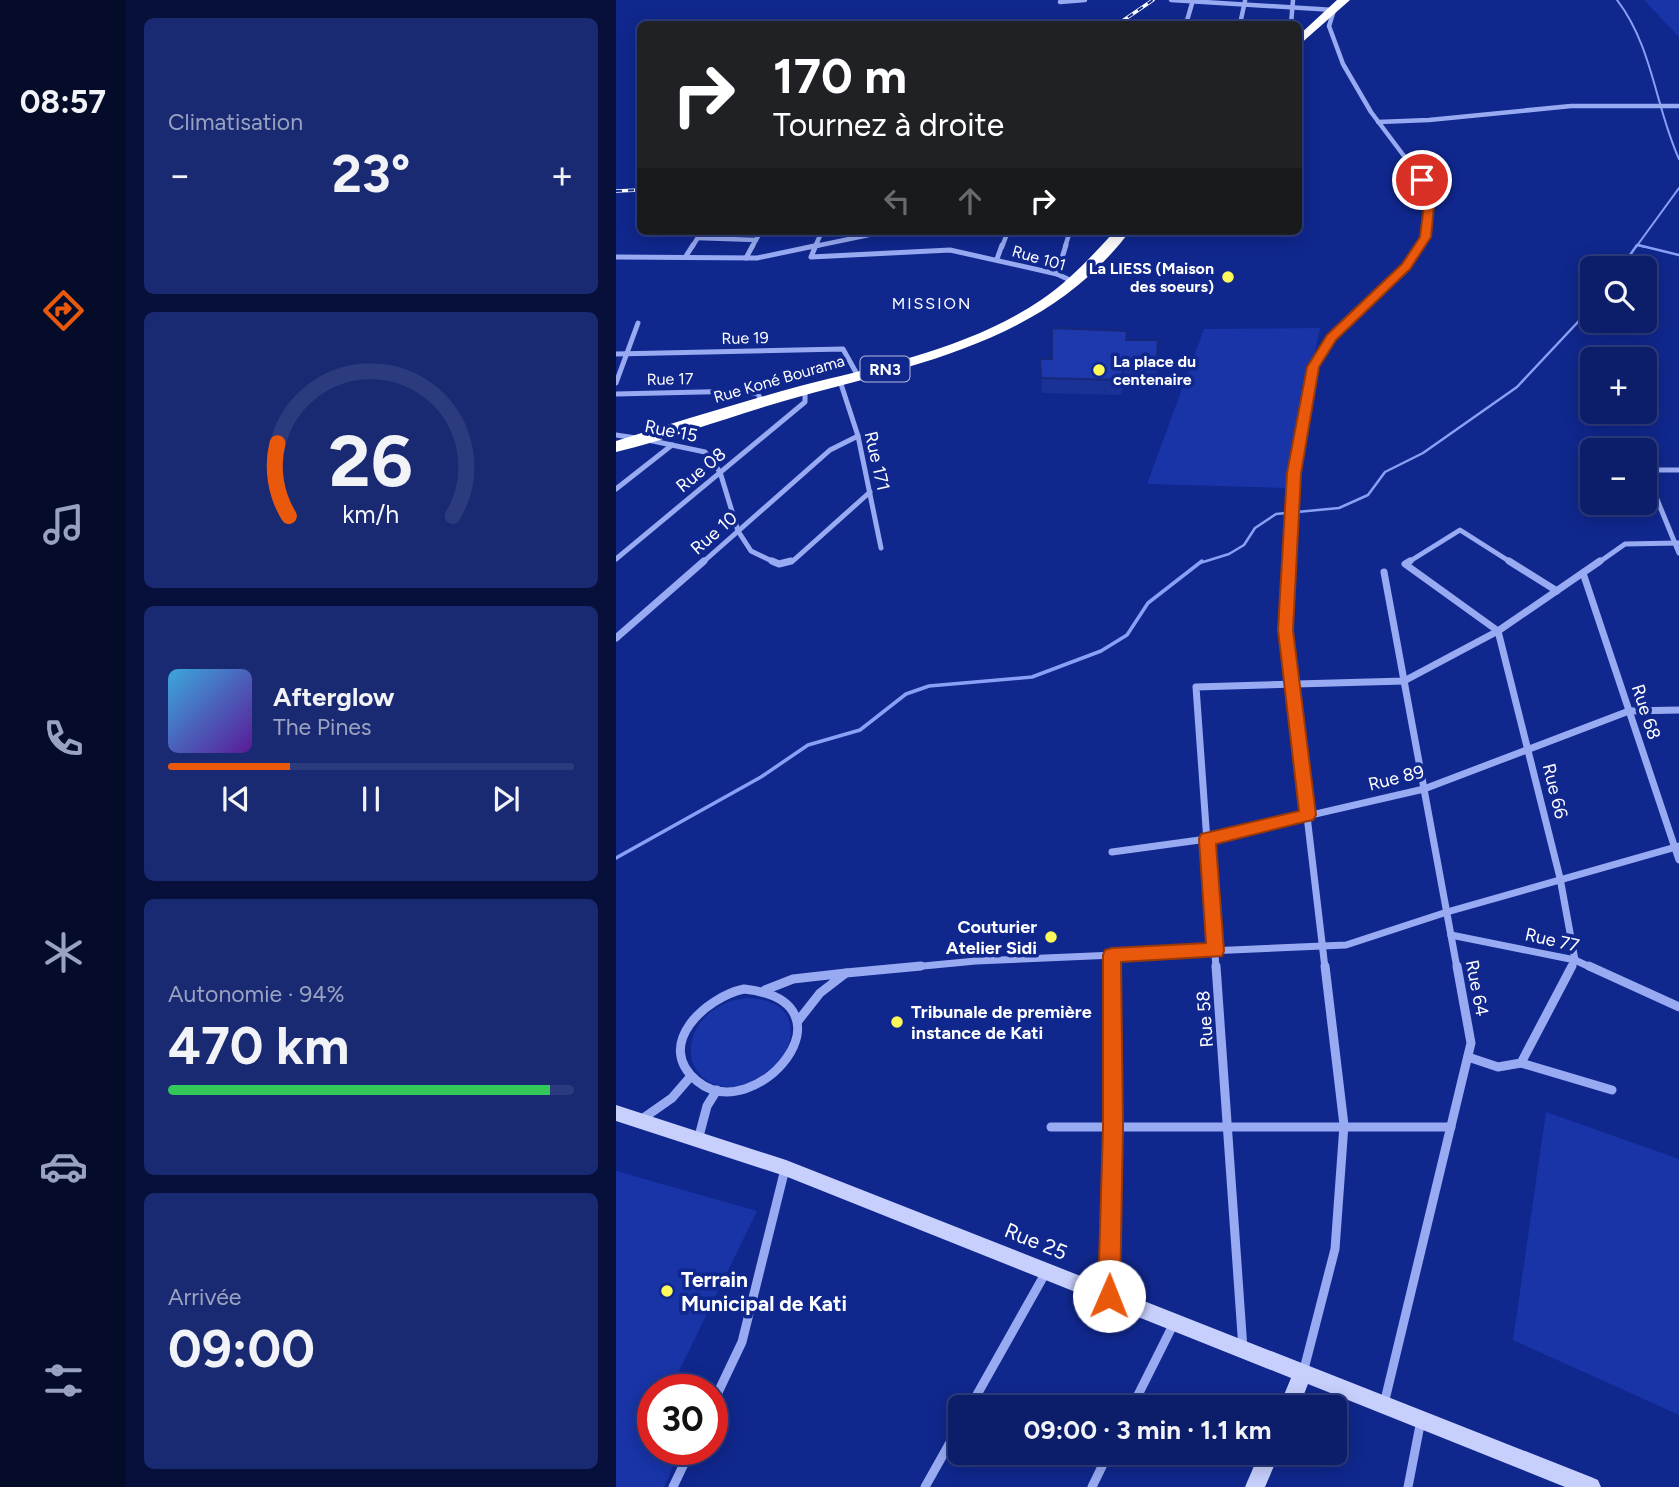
<!DOCTYPE html>
<html lang="fr">
<meta charset="utf-8">
<style>
:root{--surface:#0c1d6a;--page:#1a2a72;--text:#f1f3f6;--muted:#9aa2c1;--line:#2c3b7e;--accent:#ea580c}
body{margin:0;font-family:Figtree,sans-serif;background:var(--page);color:var(--text);height:100vh;display:flex;flex-direction:column;font-size:26px;white-space:nowrap}
*{box-sizing:border-box;margin:0}
p{font-size:23px;color:var(--muted)}
.icon{flex:none;width:38px;height:38px;fill:none;stroke:currentColor;stroke-width:2;stroke-linecap:round;stroke-linejoin:round}
.map{position:relative;flex:1;overflow:hidden}
.panel{display:flex;flex-direction:column;gap:18px;padding:18px;background:#07103a;width:490px}
.panel>*{flex:none}
.top-card{position:absolute;left:21px;top:21px;width:665px;height:214px;border-radius:10px;box-shadow:0 4px 18px #0003,0 0 0 2px var(--line);background:#202124;color:#fff;overflow:hidden}
.buttons{position:absolute;left:964px;top:256px;display:grid;gap:14px}
.buttons a{display:grid;place-items:center;width:77px;height:77px;border-radius:10px;background:var(--surface);box-shadow:0 4px 18px #0003,0 0 0 2px var(--line);font-size:35px}
.speed{position:absolute;left:21px;top:1374px;display:flex;gap:14px;font-size:35px;font-weight:700;text-align:center}
.speed>*{display:grid;place-content:center;width:91px;height:91px;border-radius:50%;background:var(--surface);box-shadow:0 4px 18px #0003,0 0 0 2px var(--line);line-height:1}
.speed .limit{border:10px solid #d22;background:#fff;color:#111}
.pin{position:absolute;display:grid;place-items:center;width:60px;height:60px;color:#fff;margin:-30px;border:4px solid #fff;border-radius:50%;box-shadow:0 2px 7px #0007}
.me{position:absolute;width:77px;margin:-38px;rotate:1deg;stroke-linejoin:round;filter:drop-shadow(0 0 5px #0008)}
.turn{display:flex;align-items:center;gap:24px;height:147px;padding:0 21px;font-size:32px}
.turn .icon{width:91px;height:91px;stroke-width:2.5}
.turn b{display:block;font-size:49px;line-height:60px}
.lanes{display:flex;align-items:center;height:66px;padding:0 21px;background:#0003;justify-content:center;gap:35px;direction:ltr}
.lanes .off{opacity:.35}
.big{font-size:52px;font-weight:700;line-height:1.1}
.panel .tile{flex:1;display:flex;flex-direction:column;justify-content:center;gap:10px;min-width:0;padding:0 24px;border-radius:10px;background:var(--page)}
.panel .dial{align-items:center;gap:0}
.dial svg{height:182px;overflow:visible;fill:none;stroke:var(--line);stroke-width:7;stroke-linecap:round;text-anchor:middle}
.dial text{fill:var(--text);stroke:none}
.song{display:flex;align-items:center;gap:21px}
.cover{width:84px;height:84px;border-radius:10px;background:linear-gradient(135deg,hsl(200 70% 55%),hsl(270 70% 35%))}
.played{height:7px;border-radius:4px;background:linear-gradient(90deg,var(--accent) 30%,var(--line) 30%)}
.keys{display:flex;justify-content:space-around;direction:ltr}
.heat{display:flex;justify-content:space-between;align-items:center;font-size:38px;direction:ltr}
.charge{height:10px;border-radius:5px;background:linear-gradient(90deg,#34c759 94%,var(--line) 0)}
.trip{position:absolute;left:332px;top:1395px;width:399px;height:70px;border-radius:10px;background:var(--surface);box-shadow:0 4px 18px #0003,0 0 0 2px var(--line);font-weight:700;line-height:70px;text-align:center}
main{display:flex;flex:1;min-height:0}
.tabs{display:flex;flex-direction:column;width:126px;justify-content:space-around;align-items:center;background:#050c2a;color:var(--muted)}
.tabs .icon{width:49px;height:49px}
.tabs .on{color:var(--accent)}
.tabs b{font-size:32px;color:var(--text)}
.map>svg:first-child{display:block}
.green{fill:#1834a7}
.lines{fill:none;stroke-linecap:round;stroke-linejoin:round}
.stream-far2{stroke:#8aa0f6;stroke-width:2}
.stream-far1{stroke:#8aa0f6;stroke-width:2.5}
.stream{stroke:#8aa0f6;stroke-width:3.5}
.street-far3{stroke:#98aaf2;stroke-width:4.5}
.street-far2{stroke:#98aaf2;stroke-width:5}
.street-far1{stroke:#98aaf2;stroke-width:7}
.street{stroke:#98aaf2;stroke-width:9}
.secondary{fill:#c7d0fc;fill-rule:evenodd}
.highway{fill:#fff;fill-rule:evenodd}
.rail-casing{stroke:#fff;stroke-width:3.5}
.rail{stroke:#10278d;stroke-width:2;stroke-dasharray:6;stroke-linecap:butt}
.wall{fill:#1a3195}
.shaded-wall{fill:#152879}
.building{fill:#1e39ad;stroke:#152879;stroke-width:2}
.route{fill:#ea580c;stroke:#983908;stroke-width:2}
.poi-dot{fill:#fff959;stroke:#10278d;stroke-width:2.5}
.labels{text-anchor:middle;dominant-baseline:central;stroke-width:7;stroke-linejoin:round;paint-order:stroke}
.far-street-label{font-size:16px;fill:#fff;stroke:#10278d}
.far-poi-label{font-size:16px;font-weight:bold;fill:#fff;stroke:#10278d;text-anchor:end}
.far-neighbourhood-label{font-size:16px;letter-spacing:2px;fill:#fff;stroke:#10278d}
.shield{fill:#10278d;stroke:#b7bedd;stroke-width:2}
.shield-label{font-size:16px;font-weight:bold;fill:#fff}
.street-label{font-size:18px;fill:#fff;stroke:#10278d}
.poi-label{font-size:18px;font-weight:bold;fill:#fff;stroke:#10278d;text-anchor:end}
.near-street-label{font-size:21px;fill:#fff;stroke:#10278d}
.near-poi-label{font-size:21px;font-weight:bold;fill:#fff;stroke:#10278d;text-anchor:start}
</style>
<main>
<nav class="tabs">
<b>08:57</b>
<svg class="icon on" aria-label="directions" viewBox="0 0 24 24"><path d="M12 3l9 9-9 9-9-9zM9 14v-3h6M13 9l2 2-2 2"/></svg>
<svg class="icon" aria-label="music" viewBox="0 0 24 24"><path d="M9 18V5l10-2v13"/><circle cx="6" cy="18" r="3"/><circle cx="16" cy="16" r="3"/></svg>
<svg class="icon" aria-label="phone" viewBox="0 0 24 24"><path d="M5 4h4l2 5-3 2q2 4 5 5l2-3 5 2v4C11 20 4 13 5 4z"/></svg>
<svg class="icon" aria-label="climate" viewBox="0 0 24 24"><path d="M12 3v18M4 7l16 10M4 17L20 7"/></svg>
<svg class="icon" aria-label="car" viewBox="0 0 24 24"><path d="M5 17H2v-5l4-1 3-4h7l3 4 3 1v5h-3M9 17h6M6 11h13"/><circle cx="7" cy="17" r="2"/><circle cx="17" cy="17" r="2"/></svg>
<svg class="icon" aria-label="filters" viewBox="0 0 24 24"><path d="M4 7h16M4 17h16"/><circle cx="9" cy="7" r="2"/><circle cx="15" cy="17" r="2"/></svg>
</nav>
<section class="panel">
<div class="tile"><p>Climatisation</p>
<div class="heat"><a>−</a><b class="big">23°</b><a>+</a></div>
</div>
<div class="tile dial"><svg viewBox="0 0 100 80">
<path d="M14 69A42 42 0 1 1 86 69"/>
<path d="M14 69A42 42 0 0 1 9 37" stroke="#ea580c"/>
<text x="50" y="56" font-size="32" font-weight="700">26</text>
<text x="50" y="72" font-size="11">km/h</text>
</svg></div>
<div class="tile">
<div class="song"><i class="cover"></i><div><b>Afterglow</b><p>The Pines</p></div></div>
<div class="played"></div>
<div class="keys"><svg class="icon" aria-label="previous" viewBox="0 0 24 24"><path d="M18 5L8 12l10 7zM5 5v14"/></svg><svg class="icon" aria-label="pause" viewBox="0 0 24 24"><path d="M8 5v14M16 5v14"/></svg><svg class="icon" aria-label="next" viewBox="0 0 24 24"><path d="M6 5l10 7-10 7zM19 5v14"/></svg></div>
</div>
<div class="tile"><p>Autonomie · 94%</p><b class="big">470 km</b><div class="charge"></div></div>
<div class="tile"><p>Arrivée</p><b class="big">09:00</b></div>
</section>
<div class="map">
<svg width="1063" height="1487" viewBox="0 0 1063 1487">
<rect width="100%" height="100%" fill="#10278d"/>
<!-- green -->
<g class="green">
<polygon points="1028,0 1063,0 1063,37"/>
<polygon points="704,328 670,488 531,484 588,329"/>
<path d="M130,998C215,999 164,1103 101,1085C68,1075 68,1036 91,1015C102,1005 115,1000 130,998Z"/>
<polygon points="930,1112 1063,1159 1063,1415 897,1340"/>
<polygon points="0,1171 141,1211 63,1371 97,1382 93,1389 37,1390 37,1449 65,1449 48,1487 0,1487"/>
</g>
<g class="lines">
<!-- stream-far2 -->
<g class="stream-far2">
<path d="M1001,0C1037,47 1039,106 1063,159"/>
<polyline points="1021,245 1029,247"/>
<polyline points="1020,247 1063,188"/>
</g>
<!-- stream-far1 -->
<g class="stream-far1">
<polyline points="1022,245 1063,255"/>
<polyline points="1005,268 1021,245"/>
<polyline points="584,563 613,554 628,545 639,528 660,514 723,508 752,495 769,472 807,453 901,387 976,307"/>
</g>
<!-- stream -->
<polyline class="stream" points="0,858 145,777 192,745 244,730 290,694 313,686 416,677 485,651 511,635 532,603 586,561"/>
<!-- street-far3 -->
<g class="street-far3">
<polyline points="555,0 718,10 713,26 727,64 755,112 806,180 813,205 809,237 803,247"/>
<polyline points="444,2 469,0"/>
<polyline points="570,24 577,0"/>
<polyline points="624,24 629,1"/>
<polyline points="675,24 677,0"/>
<polyline points="762,122 813,120 955,106 1063,106"/>
<polyline points="82,238 140,240"/>
<polyline points="76,247 86,231"/>
<polyline points="136,247 145,231"/>
<polyline points="195,247 272,231"/>
<polyline points="199,247 206,231"/>
<polyline points="386,247 392,231"/>
<polyline points="449,247 454,231"/>
</g>
<!-- street-far2 -->
<g class="street-far2">
<polyline points="200,245 195,257 334,250 441,274 458,282"/>
<polyline points="70,256 77,245"/>
<polyline points="0,257 141,258 203,245"/>
<polyline points="130,258 137,245"/>
<polyline points="381,259 386,245"/>
<polyline points="441,274 450,245"/>
<polyline points="0,354 227,349 242,376"/>
<polyline points="224,381 242,436 265,548"/>
<polyline points="0,383 22,323"/>
<polyline points="0,394 128,391 142,394 146,402"/>
<polyline points="0,435 20,438"/>
<polyline points="32,440 89,452 104,472 122,531 135,551 160,563"/>
<polyline points="1029,470 1063,553"/>
<polyline points="1029,470 1063,470"/>
<polyline points="0,489 56,445"/>
<polyline points="0,559 189,402 189,390"/>
<polyline points="86,563 214,450 242,436"/>
<polyline points="168,563 178,560 254,492"/>
<path d="M673,563C676,505 679,383 715,338C742,304 780,282 804,245"/>
<polyline points="791,563 844,530 896,563"/>
<polyline points="982,563 1009,544 1063,543"/>
</g>
<!-- street-far1 -->
<g class="street-far1">
<polyline points="156,561 163,564 175,561"/>
<polyline points="673,561 669,630 709,968"/>
<polyline points="794,561 789,564 882,631 944,878 959,960 955,968"/>
<polyline points="893,561 941,591"/>
<polyline points="768,572 841,968"/>
<polyline points="967,573 1063,860"/>
<polyline points="0,638 88,561"/>
<polyline points="496,852 591,839 808,789 1013,711 1063,710"/>
<polyline points="835,935 959,960 976,968"/>
<polyline points="496,955 496,968"/>
<polyline points="286,968 360,961 730,945 831,912 1063,846"/>
<polyline points="600,968 580,687 788,681 882,631 984,561"/>
</g>
<!-- street -->
<g class="street">
<polyline points="600,966 627,1349"/>
<polyline points="973,966 1063,1007"/>
<polyline points="230,973 305,966"/>
<path d="M128,989C247,1002 139,1129 81,1081C37,1045 90,997 128,989Z"/>
<polyline points="149,990 177,979 230,973 204,993 182,1021"/>
<polyline points="852,1057 882,1067 905,1063 996,1090"/>
<polyline points="905,1063 956,966"/>
<polyline points="26,1119 56,1098 75,1076"/>
<polyline points="435,1127 835,1127"/>
<polyline points="82,1140 91,1106 101,1090"/>
<polyline points="493,1294 497,1127 496,966"/>
<polyline points="687,1373 719,1249 728,1125 709,966"/>
<polyline points="768,1404 855,1043 841,966"/>
<polyline points="96,1405 126,1342 169,1169"/>
<polyline points="354,1407 430,1272"/>
<polyline points="516,1407 558,1323"/>
<polyline points="57,1487 75,1449"/>
<polyline points="309,1487 345,1423"/>
<polyline points="476,1487 493,1452"/>
<polyline points="792,1487 805,1420"/>
</g>
<!-- secondary -->
<g class="secondary">
<polygon points="0,1105 170,1160 975,1477 982,1480 985,1487 949,1487 692,1384 683,1407 663,1407 675,1378 169,1176 0,1121"/>
<polygon points="644,1452 664,1452 649,1487 629,1487"/>
</g>
<!-- highway -->
<g class="highway">
<polygon points="721,0 734,0 682,46 682,36"/>
<path d="M499,231H514C428,345 297,364 168,401C112,417 57,438 0,452V441C61,422 122,403 184,386C266,365 354,348 425,300C453,281 476,256 499,231Z"/>
</g>
<!-- rail casing -->
<g class="rail-casing">
<g id="rail">
<polyline points="502,24 537,0"/>
<polyline points="0,191 24,190"/>
</g>
</g>
<!-- rail -->
<use href="#rail" class="rail"/>
</g>
<!-- wall -->
<polygon class="wall" points="511,331 511,340 542,356 540,383 507,383 506,395 426,393 424,359 436,359"/>
<!-- shaded-wall -->
<polygon class="shaded-wall" points="507,367 507,383 506,395 506,380"/>
<!-- building -->
<polygon class="building" points="436,328 511,331 510,340 542,340 540,368 507,367 506,380 425,378 424,359 436,359"/>
<!-- route -->
<polygon class="route" points="802,177 811,180 818,205 815,237 794,269 720,340 703,367 685,473 677,630 700,815 697,820 692,821 600,844 608,951 606,956 505,962 507,1127 504,1296 501,1304 493,1307 486,1304 482,1296 487,1127 487,955 489,950 496,948 590,943 583,839 585,834 683,811 662,630 671,473 691,367 711,335 786,264 804,237 808,205"/>
<!-- markers -->
<g class="poi-dot">
<circle cx="612" cy="277" r="7"/>
<circle cx="483" cy="370" r="7"/>
<circle cx="435" cy="937" r="7"/>
<circle cx="281" cy="1022" r="7"/>
<circle cx="51" cy="1291" r="7"/>
</g>
<g class="labels">
<!-- far-street labels -->
<g class="far-street-label">
<text transform="translate(423 258) rotate(16)">Rue 101</text>
<text transform="translate(129 338) rotate(-1)">Rue 19</text>
<text transform="translate(54 379) rotate(-1)">Rue 17</text>
<text transform="translate(163 379) rotate(-16)">Rue Koné Bourama</text>
</g>
<!-- far-poi labels -->
<g class="far-poi-label">
<text x="598" y="268">La LIESS (Maison<tspan x="598" dy="18">des soeurs)</tspan></text>
<text x="497" y="361" text-anchor="start">La place du<tspan x="497" dy="18">centenaire</tspan></text>
</g>
<!-- far-neighbourhood labels -->
<g class="far-neighbourhood-label">
<text x="316" y="303">MISSION</text>
</g>
<!-- shield labels -->
<rect class="shield" x="244.5" y="356.5" width="49" height="25" rx="5"/>
<g class="shield-label">
<text x="269" y="369">RN3</text>
</g>
<!-- street labels -->
<g class="street-label">
<text transform="translate(55 431) rotate(11)">Rue 15</text>
<text transform="translate(261 461) rotate(77)">Rue 171</text>
<text transform="translate(85 470) rotate(-40)">Rue 08</text>
<text transform="translate(98 533) rotate(-41)">Rue 10</text>
<text transform="translate(1030 712) rotate(72)">Rue 68</text>
<text transform="translate(780 778) rotate(-14)">Rue 89</text>
<text transform="translate(939 791) rotate(76)">Rue 66</text>
<text transform="translate(936 940) rotate(13)">Rue 77</text>
<text transform="translate(861 988) rotate(79)">Rue 64</text>
<text transform="translate(589 1019) rotate(-94)">Rue 58</text>
</g>
<!-- poi labels -->
<g class="poi-label">
<text x="421" y="927">Couturier<tspan x="421" dy="21">Atelier Sidi</tspan></text>
<text x="295" y="1012" text-anchor="start">Tribunale de première<tspan x="295" dy="21">instance de Kati</tspan></text>
</g>
<!-- near-street labels -->
<g class="near-street-label">
<text transform="translate(420 1241) rotate(22)">Rue 25</text>
</g>
<!-- near-poi labels -->
<g class="near-poi-label">
<text x="65" y="1279">Terrain<tspan x="65" dy="24">Municipal de Kati</tspan></text>
</g>
</g>
</svg>
<div class="buttons">
<a><svg class="icon" aria-label="search" viewBox="0 0 24 24"><circle cx="10" cy="10" r="6"/><path d="M15 15l6 6"/></svg></a>
<a>+</a>
<a>−</a>
</div>
<div class="speed"><div class="limit">30</div></div>
<div class="pin" style="left:806px;top:180px;background:#d93025"><svg class="icon" aria-label="arrive" viewBox="0 0 24 24"><path d="M6 21V4h12l-3 4 3 4H6"/></svg></div>
<svg class="me" style="left:493px;top:1296px" viewBox="-20 -20 40 40"><circle r="19" fill="#fff"/><path d="M0-13L10 11 0 6-10 11z" fill="#ea580c"/></svg>
<div class="trip">09:00 · 3 min · 1.1 km</div>
<div class="top-card">
<div class="turn"><svg class="icon" aria-label="right" viewBox="0 0 24 24"><path d="M7 20v-9h11M14 6l5 5-5 5"/></svg><div><b>170 m</b>Tournez à droite</div></div>
<div class="lanes"><svg class="icon off" aria-label="left" viewBox="0 0 24 24"><path d="M17 20v-9H6M10 6l-5 5 5 5"/></svg><svg class="icon off" aria-label="ahead" viewBox="0 0 24 24"><path d="M12 20V5M6 11l6-6 6 6"/></svg><svg class="icon" aria-label="right" viewBox="0 0 24 24"><path d="M7 20v-9h11M14 6l5 5-5 5"/></svg></div>
</div>
</div>
</main>
